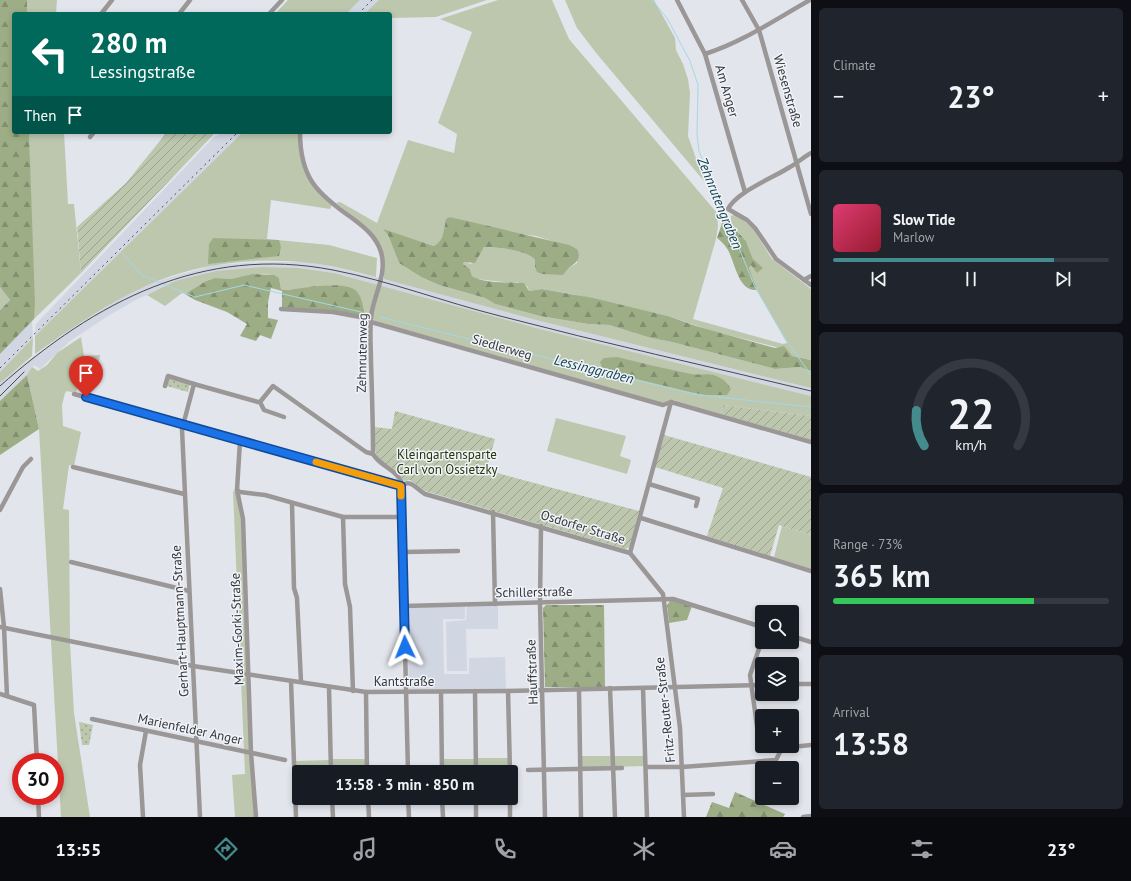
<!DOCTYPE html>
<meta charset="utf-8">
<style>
:root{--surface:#171b24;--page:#20242c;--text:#f1f3f6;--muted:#9ea1a6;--line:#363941;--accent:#438b8d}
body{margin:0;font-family:"PT Sans",sans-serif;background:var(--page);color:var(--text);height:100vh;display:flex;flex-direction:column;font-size:15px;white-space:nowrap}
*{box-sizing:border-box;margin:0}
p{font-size:13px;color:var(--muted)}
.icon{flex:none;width:22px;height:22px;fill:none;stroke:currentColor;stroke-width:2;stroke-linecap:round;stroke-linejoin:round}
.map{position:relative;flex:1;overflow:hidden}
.sheet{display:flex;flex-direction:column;gap:8px;padding:8px;background:#0d0f14;width:320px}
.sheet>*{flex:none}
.guide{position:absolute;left:12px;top:12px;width:380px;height:122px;border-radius:4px;box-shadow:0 2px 6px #0003;background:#00695c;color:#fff;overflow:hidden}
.controls{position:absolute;left:755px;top:605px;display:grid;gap:8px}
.controls a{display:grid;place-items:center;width:44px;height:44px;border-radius:4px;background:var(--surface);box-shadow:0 2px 6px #0003;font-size:20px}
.speed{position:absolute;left:12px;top:753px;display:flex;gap:8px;font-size:20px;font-weight:700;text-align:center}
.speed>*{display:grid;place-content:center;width:52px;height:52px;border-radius:50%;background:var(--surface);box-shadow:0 2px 6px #0003;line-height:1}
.speed .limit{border:6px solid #d22;background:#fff;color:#111}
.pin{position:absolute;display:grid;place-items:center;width:34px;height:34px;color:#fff;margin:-41px -17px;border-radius:50% 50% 50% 0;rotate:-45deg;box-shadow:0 0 4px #0007}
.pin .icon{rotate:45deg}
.me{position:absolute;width:44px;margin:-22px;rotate:358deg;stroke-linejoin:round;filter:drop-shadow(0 0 3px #0008)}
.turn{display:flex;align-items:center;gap:14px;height:84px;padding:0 12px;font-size:18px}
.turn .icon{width:52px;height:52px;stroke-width:2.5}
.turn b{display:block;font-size:28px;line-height:34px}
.then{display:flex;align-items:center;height:38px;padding:0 12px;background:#0003;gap:8px;font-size:15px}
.big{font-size:30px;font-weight:700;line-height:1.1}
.sheet .card{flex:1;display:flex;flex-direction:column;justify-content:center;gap:6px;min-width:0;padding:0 14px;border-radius:6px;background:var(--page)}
.sheet .dial{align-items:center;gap:0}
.dial svg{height:104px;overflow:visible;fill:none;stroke:var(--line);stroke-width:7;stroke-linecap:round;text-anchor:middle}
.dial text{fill:var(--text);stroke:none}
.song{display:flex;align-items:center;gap:12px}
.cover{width:48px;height:48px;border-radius:6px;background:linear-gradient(135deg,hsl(340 70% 55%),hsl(350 70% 35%))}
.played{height:4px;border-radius:2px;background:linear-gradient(90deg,var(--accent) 80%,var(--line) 80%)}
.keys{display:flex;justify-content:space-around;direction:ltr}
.heat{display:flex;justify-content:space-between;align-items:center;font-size:22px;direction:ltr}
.charge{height:6px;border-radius:3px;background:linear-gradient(90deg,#34c759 73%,var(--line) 0)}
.trip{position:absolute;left:292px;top:765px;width:226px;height:40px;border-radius:4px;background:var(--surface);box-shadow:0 2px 6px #0003;font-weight:700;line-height:40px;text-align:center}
.tab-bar{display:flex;height:64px;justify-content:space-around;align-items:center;background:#090b0e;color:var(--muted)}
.tab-bar .icon{width:28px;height:28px}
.tab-bar .on{color:var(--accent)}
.tab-bar b{font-size:18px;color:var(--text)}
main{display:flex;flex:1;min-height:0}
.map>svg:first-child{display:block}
.built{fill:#d1d6e3}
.grass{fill:#bcc7ae}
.forest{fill:url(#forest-firs)}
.park{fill:url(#park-dots)}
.garden{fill:url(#garden-furrows)}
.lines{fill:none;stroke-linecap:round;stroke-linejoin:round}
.stream{stroke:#a3d8e7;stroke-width:1}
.minor{stroke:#9a9796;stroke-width:4.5}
.tram{stroke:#47484a;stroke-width:1}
.rail{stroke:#47484a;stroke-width:1;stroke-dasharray:2 4;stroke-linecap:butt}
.route-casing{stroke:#114b97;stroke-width:10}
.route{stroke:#1a73e8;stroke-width:7}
.slow{stroke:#f59e0b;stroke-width:7}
.labels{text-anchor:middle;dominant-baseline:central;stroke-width:3;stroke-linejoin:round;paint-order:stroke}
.street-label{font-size:13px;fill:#353638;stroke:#f0f3f9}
.park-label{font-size:13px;fill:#263608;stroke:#f0f3f9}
.water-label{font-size:14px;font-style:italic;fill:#0a3c46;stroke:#f0f3f9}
</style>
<main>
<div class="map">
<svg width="811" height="817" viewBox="0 0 811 817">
<defs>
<pattern id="forest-firs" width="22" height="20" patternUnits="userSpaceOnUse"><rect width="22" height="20" fill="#9dae86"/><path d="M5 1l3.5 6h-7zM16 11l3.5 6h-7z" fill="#818e6f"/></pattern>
<pattern id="park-dots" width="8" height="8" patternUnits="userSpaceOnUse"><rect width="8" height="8" fill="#bcc7ae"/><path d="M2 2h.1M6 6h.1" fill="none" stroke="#9aa28f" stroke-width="1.8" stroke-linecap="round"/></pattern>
<pattern id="garden-furrows" width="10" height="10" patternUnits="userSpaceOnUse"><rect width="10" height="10" fill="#bcc7ae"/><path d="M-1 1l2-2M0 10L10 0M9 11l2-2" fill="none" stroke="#9aa28f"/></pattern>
</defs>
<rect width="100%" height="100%" fill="#e3e5ec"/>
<!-- built -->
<g class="built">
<polygon points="360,0 379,0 364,14 346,14"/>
<polygon points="223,132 243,132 35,336 36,324 214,137"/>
<polygon points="261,262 299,262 320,264 390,280 532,319 811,388 811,396 540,329 334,273 299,268 175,281 134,301 108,316 70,341 40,369 34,365 27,375 0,401 0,383 14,371 77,324 121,298 147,285 174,276 215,265"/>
<polygon points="32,321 33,338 0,372 0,354"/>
<polygon points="498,605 498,629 466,629 467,671 447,671 446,622 466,620 467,606"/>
<polygon points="465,606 465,619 443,619 444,674 469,674 469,658 505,657 506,689 409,691 407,608"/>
</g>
<!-- grass -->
<g class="grass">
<polygon points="27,0 57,0 56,14 27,14"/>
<polygon points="288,0 360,0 346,14 275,14"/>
<polygon points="379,0 487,0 436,17 390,18 390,14 364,14"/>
<path d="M498,0H552L569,39L717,213L718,226L716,239L693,319L783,344L787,343L757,290L749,269L753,259L746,241L731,223V216L735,214L752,227L772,259L811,289V360L792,356L780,348L709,330L668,316L572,294L542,289L529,291L527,286L517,282L512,283L477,279L472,276L470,269L463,264L464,262L471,264L484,247C496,247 528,250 535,260V267L566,270L577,263V249L536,236L511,233L450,217C444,226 445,241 434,246L384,230L388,235L399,263L421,277L439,285L485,298L495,304L540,316L588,324L609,325L651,338L672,342L775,369L800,367L811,371V388L532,319L384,279V258L370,230L336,203L340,202L377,223L408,140L454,153L457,134L438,123L472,32L440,19Z"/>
<polygon points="565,0 654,0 675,38 676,50 683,64 688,79 690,93 688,136 704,181 597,54 577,28"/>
<polygon points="29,132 64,132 68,204 74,204 81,273 34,319"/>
<path d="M243,132H300V148L313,186L332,205L330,209L271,200L267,239L329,245L377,258L376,277C357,272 338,267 319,264C263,256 198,262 146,286C106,304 70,329 35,354V336Z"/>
<path d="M262,267L299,268L334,273L540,329L811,396V416L723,405L721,414L673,400L663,403L375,321L373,318L366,316L361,299L334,285L285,290L281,289L279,278C264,269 246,277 231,279C222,279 214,277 206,281C199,285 192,290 185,294L182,293L165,306L147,295L175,281L216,271Z"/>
<polygon points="0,287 10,300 0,310"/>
<polygon points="81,337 84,356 100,355 98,367 84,364 76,393 67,391 65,393 62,405 63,426 81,432 74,466 69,465 63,509 69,510 70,643 74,713 90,817 61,817 39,429 27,375 32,367 38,371 47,365 57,353"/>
<polygon points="33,338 32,356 0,383 0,372"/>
<polygon points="556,418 626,436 620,456 631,460 627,474 547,451"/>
<polygon points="233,491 236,492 241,520 255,817 235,817 232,775 245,774"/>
<polygon points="782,526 811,535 811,569 774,557"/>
<polygon points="581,756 612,756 611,767 582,768"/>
<polygon points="614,756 645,756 644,766 615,767"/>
<polygon points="477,758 509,758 509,768 479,770"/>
<polygon points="331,759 366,759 365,771 333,771"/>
<polygon points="442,759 475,759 475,768 473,770 444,770"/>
<polygon points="329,760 329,770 296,771 295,761"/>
</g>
<!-- forest -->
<g class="forest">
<polygon points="0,0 27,0 27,14 14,14 14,132 29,132 35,304 34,319 0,354 0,310 10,300 0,287"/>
<path d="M450,217L569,245L577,249C584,263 569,264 563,275L542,274L537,272L535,267V260C528,250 496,247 484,247L475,263L464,262L463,264L470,269L472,276C484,284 510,282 524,283L529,291L542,289L593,298L668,316L696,326L775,348L784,346L792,356L811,360V371L800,367L775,369L672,342L651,338L609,325L588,324L540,316L495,304L485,298L439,285L421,277L399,263L388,235L383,229L434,246C444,241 444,229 446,219Z"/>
<path d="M728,221L746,241L753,259L763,268L757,273L751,265L749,268L757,290C739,292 735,264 729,252C726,246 722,242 717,238L722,223Z"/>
<polygon points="213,238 279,240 281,247 279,256 208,264 209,244"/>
<path d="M253,274L274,275L279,278L281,289L285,290C301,289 349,278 358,293C363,300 363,309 366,316L282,308V291L271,288L268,302V318L278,320L271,339L260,335L256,341L240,336L247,324L227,312L195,300L185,294L206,281L215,278L231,279Z"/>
<path d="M617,357C642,363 666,369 691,374C700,376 709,372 718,377C724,379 728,384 731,389L727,395H706L690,392L636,379L603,369L600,362L604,358Z"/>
<polygon points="27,375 39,429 0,455 0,401"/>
<polygon points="671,600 692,606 687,620 669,623 667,605"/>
<polygon points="546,605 604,605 605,687 545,687 543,608"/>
<polygon points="735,792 785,814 783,817 706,817 712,802 729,808"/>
</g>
<!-- park -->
<g class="park">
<polygon points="169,378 190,384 188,392 167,386"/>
<polygon points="79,722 93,725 89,745 82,745"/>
</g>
<!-- garden -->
<g class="garden">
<polygon points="167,132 213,132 213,135 81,273 77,227 126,183"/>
<polygon points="723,405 811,416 811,440 721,414"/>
<path d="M395,411L495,439L486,470L639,511L630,547L625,549L425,491L410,480L404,481C398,469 379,466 376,453C374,445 375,435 374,427L392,429Z"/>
<polygon points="664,435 811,477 811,535 779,525 770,556 707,536 723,488 655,467"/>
</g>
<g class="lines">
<!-- stream -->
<g class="stream">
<polyline points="652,0 667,18 690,61 698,85 697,135 699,151 755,287 784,337 811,375"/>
<polyline points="123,254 142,275 195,297 244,285 361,312"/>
<polyline points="380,317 698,395 811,407"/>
</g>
<!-- minor -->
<g class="minor">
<polyline points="677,0 705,54 745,192"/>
<polyline points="742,0 759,30 811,214"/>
<polyline points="101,14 112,0"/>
<polyline points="179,14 190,0"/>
<polyline points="269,14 282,0"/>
<path d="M705,54C743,42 776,19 810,0"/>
<path d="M300,132C300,177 316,193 352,218C364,227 376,236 381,252C387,272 376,291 372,311C369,327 371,345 371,362C372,393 373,423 373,454C380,466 395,469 401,481L408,772H393"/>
<polyline points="90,137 94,132"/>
<path d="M811,153C804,157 797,163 790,167C773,178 736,192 728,209L747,220L755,228L776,259L811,285"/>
<polyline points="804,280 811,276"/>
<polyline points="281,309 333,312 371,319"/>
<polyline points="371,322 663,405 671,402 811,442"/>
<polyline points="194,384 258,402 260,402 273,386 366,452 373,454"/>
<polyline points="165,386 168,376 194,384 182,429 200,817"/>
<polyline points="74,394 401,486"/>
<polyline points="260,402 264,410 284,417"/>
<polyline points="240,441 237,490 243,519 251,753 256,817"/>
<polyline points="73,467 184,494"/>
<polyline points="649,484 698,499 696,506"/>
<path d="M401,486C411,478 416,489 425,494L630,553L663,594L680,728L684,817"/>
<polyline points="237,490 240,492 265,495 343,517 402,517"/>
<polyline points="292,503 294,588 297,598 301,682"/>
<polyline points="0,510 23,467 31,459"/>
<polyline points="493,512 495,604"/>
<polyline points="343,517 345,584 350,607 353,691"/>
<polyline points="641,518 811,571"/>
<polyline points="541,526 540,603 545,817"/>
<polyline points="403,552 458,551"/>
<polyline points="630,553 671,402"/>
<polyline points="71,562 189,591"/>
<polyline points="0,589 4,627 7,696"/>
<polyline points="404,606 673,599 762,627"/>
<polyline points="0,627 193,666 366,692 508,691 762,685"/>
<polyline points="792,636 811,642"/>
<polyline points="291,681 296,817"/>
<polyline points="792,684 811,684"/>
<polyline points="329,687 331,772"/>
<polyline points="610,688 615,817"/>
<polyline points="643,688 647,817"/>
<polyline points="579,690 581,817"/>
<polyline points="475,691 476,772"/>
<polyline points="508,691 510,772"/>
<polyline points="366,692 367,772"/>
<polyline points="441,692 442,772"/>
<polyline points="0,694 34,705 37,762"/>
<polyline points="92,719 285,760"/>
<polyline points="760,748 750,675 762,640"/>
<polyline points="646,767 682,767 776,760 782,748 811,745"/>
<polyline points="528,770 622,768"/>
<polyline points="461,771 476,771"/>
<polyline points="492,771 510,770"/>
<polyline points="683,795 713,794"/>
<polyline points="38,796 39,817"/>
<polyline points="332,798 333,817"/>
<polyline points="368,798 369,817"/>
<polyline points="408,798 409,817"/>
<polyline points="442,798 443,817"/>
<polyline points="476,798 476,817"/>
<polyline points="143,817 140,765 146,731"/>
<polyline points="510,817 510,798"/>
<polyline points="803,817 811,816"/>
</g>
<!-- tram -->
<g class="tram">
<path d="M0,386C96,301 203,245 333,270C390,281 444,302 500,316C603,343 707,366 811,391"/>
<polyline points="0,396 24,372"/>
</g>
<!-- rail -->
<g class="rail">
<polyline points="358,14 372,0"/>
<polyline points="0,368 238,132"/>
</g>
</g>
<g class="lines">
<!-- route casing -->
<g class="route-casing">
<polyline id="route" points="86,397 401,486 405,647"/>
</g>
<!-- route -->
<use href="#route" class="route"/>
<!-- slow -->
<polyline class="slow" points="316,462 401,486 401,496"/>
</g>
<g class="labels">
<!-- street labels -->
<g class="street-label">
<text transform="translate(727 91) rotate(74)">Am Anger</text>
<text transform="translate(788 91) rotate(74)">Wiesenstraße</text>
<text transform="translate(502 347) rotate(16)">Siedlerweg</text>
<text transform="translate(362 353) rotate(-89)">Zehnrutenweg</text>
<text transform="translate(583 527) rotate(17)">Osdorfer Straße</text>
<text transform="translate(534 592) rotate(-1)">Schillerstraße</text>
<text transform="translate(180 621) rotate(-93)">Gerhart-Hauptmann-Straße</text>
<text transform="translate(237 629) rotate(-92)">Maxim-Gorki-Straße</text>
<text transform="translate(532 672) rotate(-92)">Hauffstraße</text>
<text x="404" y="681">Kantstraße</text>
<text transform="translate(665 710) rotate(-96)">Fritz-Reuter-Straße</text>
<text transform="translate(190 729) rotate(12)">Marienfelder Anger</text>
</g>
<!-- park labels -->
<g class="park-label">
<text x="447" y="454">Kleingartensparte<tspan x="447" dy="15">Carl von Ossietzky</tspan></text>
</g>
<!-- water labels -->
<g class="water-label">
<text transform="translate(720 203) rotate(68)">Zehnrutengraben</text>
<text transform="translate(594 369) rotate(14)">Lessinggraben</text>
</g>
</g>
</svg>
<div class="controls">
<a><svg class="icon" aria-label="search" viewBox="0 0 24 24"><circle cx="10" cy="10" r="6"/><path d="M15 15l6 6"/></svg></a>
<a><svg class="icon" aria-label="layers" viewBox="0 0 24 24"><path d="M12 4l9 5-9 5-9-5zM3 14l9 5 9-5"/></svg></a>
<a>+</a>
<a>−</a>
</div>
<div class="speed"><div class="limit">30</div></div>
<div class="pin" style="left:86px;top:397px;background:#d93025"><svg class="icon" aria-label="arrive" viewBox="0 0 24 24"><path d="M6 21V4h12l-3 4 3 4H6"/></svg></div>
<svg class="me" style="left:405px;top:647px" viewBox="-20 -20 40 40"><path d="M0-17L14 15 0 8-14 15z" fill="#1a73e8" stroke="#fff" stroke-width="4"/></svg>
<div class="trip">13:58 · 3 min · 850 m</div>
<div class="guide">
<div class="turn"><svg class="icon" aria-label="left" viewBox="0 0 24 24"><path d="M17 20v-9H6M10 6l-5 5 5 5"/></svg><div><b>280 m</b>Lessingstraße</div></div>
<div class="then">Then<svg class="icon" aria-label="arrive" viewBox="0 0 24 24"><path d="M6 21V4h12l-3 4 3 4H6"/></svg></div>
</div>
</div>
<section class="sheet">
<div class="card"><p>Climate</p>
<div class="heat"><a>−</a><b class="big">23°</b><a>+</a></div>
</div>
<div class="card">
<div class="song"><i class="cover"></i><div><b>Slow Tide</b><p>Marlow</p></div></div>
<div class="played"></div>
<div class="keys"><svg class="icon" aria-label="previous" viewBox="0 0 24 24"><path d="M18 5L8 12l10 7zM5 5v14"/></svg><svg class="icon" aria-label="pause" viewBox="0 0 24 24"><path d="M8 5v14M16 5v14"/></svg><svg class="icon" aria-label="next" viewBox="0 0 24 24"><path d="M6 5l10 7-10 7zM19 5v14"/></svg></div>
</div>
<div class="card dial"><svg viewBox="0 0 100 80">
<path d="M14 69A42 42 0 1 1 86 69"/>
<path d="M14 69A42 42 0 0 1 8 42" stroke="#438b8d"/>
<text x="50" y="56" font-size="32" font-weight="700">22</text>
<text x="50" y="72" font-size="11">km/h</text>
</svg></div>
<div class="card"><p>Range · 73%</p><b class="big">365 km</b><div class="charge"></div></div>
<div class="card"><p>Arrival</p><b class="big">13:58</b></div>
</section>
</main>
<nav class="tab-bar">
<b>13:55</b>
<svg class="icon on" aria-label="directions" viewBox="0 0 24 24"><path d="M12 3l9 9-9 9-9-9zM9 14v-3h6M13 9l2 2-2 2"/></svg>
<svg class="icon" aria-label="music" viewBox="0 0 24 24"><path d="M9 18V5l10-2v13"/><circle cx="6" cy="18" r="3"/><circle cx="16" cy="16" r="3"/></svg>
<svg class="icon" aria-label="phone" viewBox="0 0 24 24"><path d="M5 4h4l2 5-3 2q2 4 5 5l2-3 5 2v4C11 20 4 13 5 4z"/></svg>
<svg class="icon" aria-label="climate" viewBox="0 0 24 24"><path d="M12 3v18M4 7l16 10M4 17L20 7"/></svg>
<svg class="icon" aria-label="car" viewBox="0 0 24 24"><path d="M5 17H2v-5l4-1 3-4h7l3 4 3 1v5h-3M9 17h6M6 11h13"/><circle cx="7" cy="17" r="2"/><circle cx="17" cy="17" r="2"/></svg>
<svg class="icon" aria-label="filters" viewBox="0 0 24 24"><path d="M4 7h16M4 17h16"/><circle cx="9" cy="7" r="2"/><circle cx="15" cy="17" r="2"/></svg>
<b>23°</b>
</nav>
